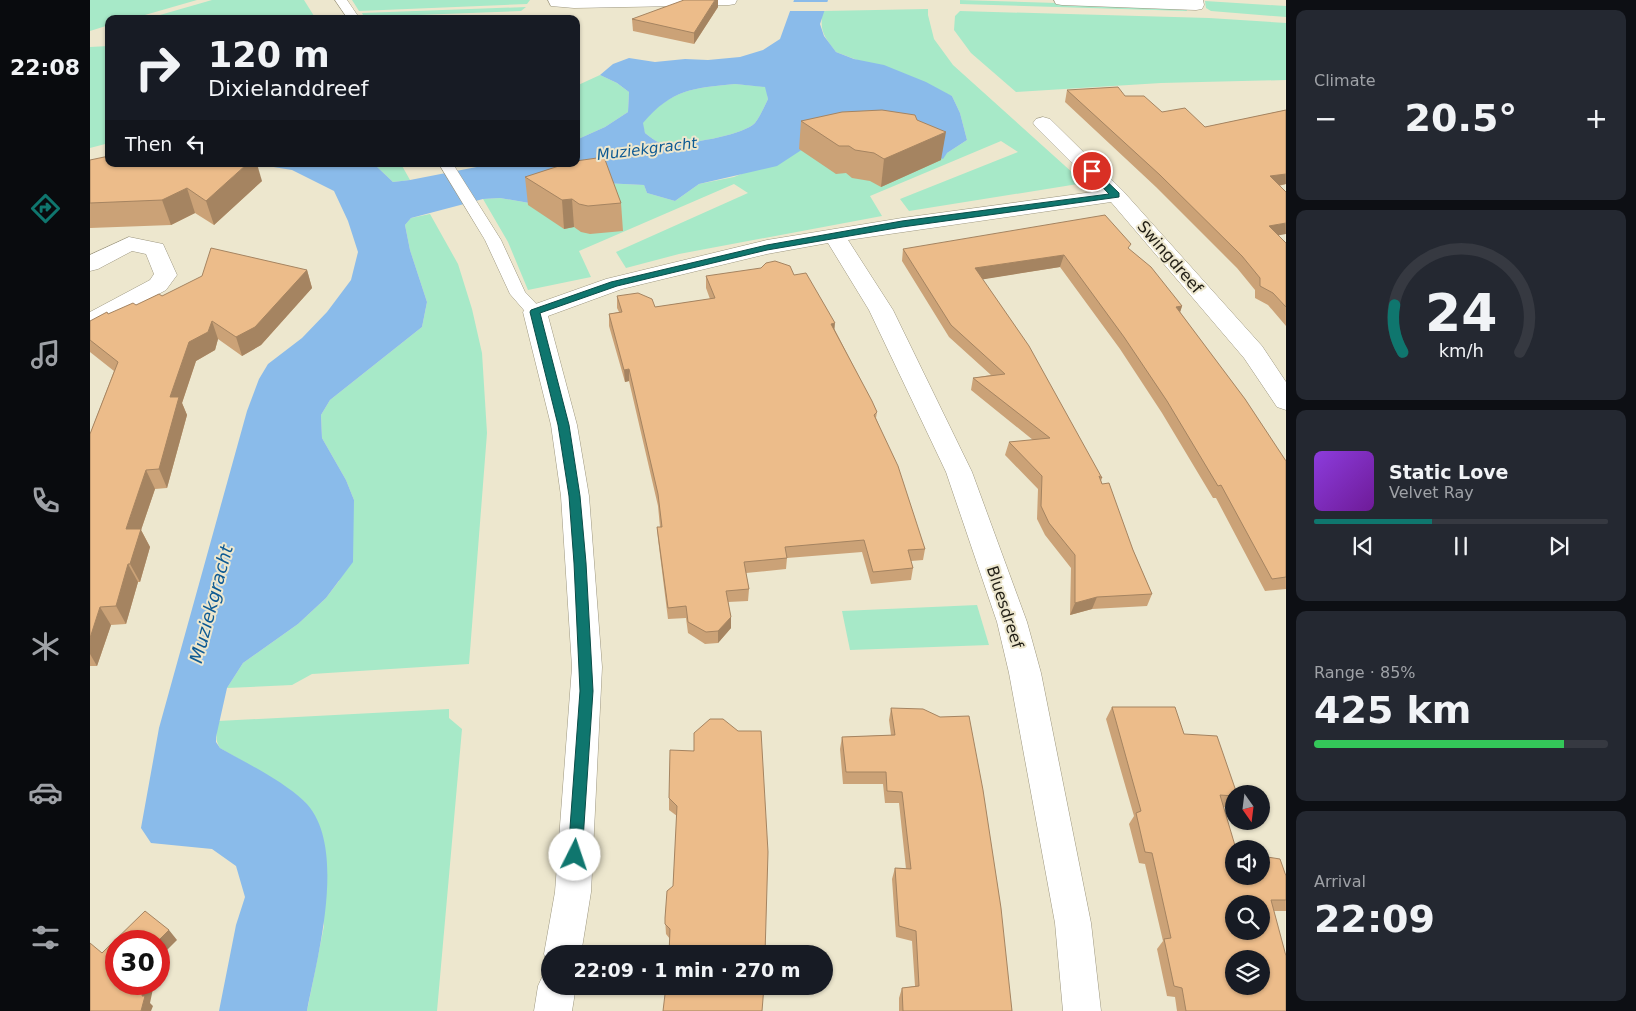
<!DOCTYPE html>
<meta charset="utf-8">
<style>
:root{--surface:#171b24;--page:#242831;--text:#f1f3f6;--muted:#9ea1a6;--line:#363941;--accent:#0f766e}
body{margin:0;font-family:"DejaVu Sans",sans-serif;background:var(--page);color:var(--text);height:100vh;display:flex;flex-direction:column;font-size:19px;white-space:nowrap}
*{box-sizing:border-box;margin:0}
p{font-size:16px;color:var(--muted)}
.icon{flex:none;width:28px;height:28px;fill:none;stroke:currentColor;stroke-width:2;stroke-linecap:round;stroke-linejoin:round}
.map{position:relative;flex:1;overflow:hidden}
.side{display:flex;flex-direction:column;gap:10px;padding:10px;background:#0d0f14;width:350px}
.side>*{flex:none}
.top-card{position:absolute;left:15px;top:15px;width:475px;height:152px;border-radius:10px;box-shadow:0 1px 4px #0004;background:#171b24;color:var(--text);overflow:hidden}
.needle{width:32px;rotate:166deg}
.tools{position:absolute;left:1135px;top:785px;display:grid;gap:10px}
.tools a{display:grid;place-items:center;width:45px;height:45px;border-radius:50%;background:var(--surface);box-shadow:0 1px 4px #0004;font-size:25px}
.speed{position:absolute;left:15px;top:930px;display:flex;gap:10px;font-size:25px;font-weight:700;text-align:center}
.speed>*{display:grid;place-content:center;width:65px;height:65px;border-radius:50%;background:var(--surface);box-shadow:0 1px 4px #0004;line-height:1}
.speed .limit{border:8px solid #d22;background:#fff;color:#111}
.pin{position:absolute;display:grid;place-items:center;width:42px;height:42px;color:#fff;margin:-21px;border:2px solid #fff;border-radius:50%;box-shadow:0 1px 5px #0007}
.me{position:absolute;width:55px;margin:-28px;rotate:4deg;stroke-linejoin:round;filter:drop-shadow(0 0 4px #0008)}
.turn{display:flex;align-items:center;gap:18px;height:105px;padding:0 20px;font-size:22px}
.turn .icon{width:65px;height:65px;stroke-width:2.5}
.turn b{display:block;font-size:35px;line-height:42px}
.then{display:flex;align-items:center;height:48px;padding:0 20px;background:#0003;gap:10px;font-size:19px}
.big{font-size:38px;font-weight:700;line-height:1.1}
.side .tile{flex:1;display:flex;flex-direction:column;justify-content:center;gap:8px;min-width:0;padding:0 18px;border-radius:10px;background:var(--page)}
.side .dial{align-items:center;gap:0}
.dial svg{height:130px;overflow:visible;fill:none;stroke:var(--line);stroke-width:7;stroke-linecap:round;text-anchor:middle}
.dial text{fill:var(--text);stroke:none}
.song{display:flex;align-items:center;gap:15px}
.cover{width:60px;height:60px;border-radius:8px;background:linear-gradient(135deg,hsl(270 70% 55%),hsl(280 70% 35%))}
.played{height:5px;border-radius:2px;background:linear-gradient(90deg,var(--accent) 40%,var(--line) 40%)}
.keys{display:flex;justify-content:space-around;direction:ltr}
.heat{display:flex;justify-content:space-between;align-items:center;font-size:28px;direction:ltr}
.charge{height:8px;border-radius:4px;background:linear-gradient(90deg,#34c759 85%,var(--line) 0)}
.trip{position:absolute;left:451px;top:945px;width:292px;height:50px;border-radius:25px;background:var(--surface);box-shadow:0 1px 4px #0004;font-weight:700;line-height:50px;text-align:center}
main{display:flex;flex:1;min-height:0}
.dock{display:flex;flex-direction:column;width:90px;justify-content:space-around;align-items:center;background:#090b0e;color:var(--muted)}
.dock .icon{width:35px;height:35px}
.dock .current{color:var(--accent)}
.dock b{font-size:22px;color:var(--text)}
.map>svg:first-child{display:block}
.green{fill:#a7e9c8}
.water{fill:#8abbea;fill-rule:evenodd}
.pier{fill:#ede7ce}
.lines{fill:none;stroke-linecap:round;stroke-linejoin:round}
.service-casing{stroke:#9d9780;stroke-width:1}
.minor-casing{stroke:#9d9780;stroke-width:1}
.service{fill:#fff;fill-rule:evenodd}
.minor{fill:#fff;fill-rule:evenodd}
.wall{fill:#cba277}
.shaded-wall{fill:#a58461}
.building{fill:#ecbc8a;stroke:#a58461;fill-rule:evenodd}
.route{fill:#0f766e;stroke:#0a4d48}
.labels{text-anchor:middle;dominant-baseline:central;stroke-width:4;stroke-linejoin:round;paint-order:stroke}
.far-water-label{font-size:15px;font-style:italic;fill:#0e5a93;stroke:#ede7ce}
.street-label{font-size:16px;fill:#211e15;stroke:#ede7ce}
.water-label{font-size:18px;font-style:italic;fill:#0e5a93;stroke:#ede7ce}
</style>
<main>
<nav class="dock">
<b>22:08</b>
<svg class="icon current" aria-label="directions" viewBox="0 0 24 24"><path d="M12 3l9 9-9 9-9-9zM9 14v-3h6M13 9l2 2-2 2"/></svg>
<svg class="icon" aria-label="music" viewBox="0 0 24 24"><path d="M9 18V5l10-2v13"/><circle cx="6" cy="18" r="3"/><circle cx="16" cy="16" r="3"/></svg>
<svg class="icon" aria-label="phone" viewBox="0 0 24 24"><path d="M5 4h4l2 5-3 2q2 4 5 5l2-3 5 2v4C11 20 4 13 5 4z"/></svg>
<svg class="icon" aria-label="climate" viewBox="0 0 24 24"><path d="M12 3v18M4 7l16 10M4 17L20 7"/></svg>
<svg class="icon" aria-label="car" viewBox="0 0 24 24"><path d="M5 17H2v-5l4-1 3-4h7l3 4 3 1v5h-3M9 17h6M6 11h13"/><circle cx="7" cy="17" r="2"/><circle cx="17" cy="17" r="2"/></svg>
<svg class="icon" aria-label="filters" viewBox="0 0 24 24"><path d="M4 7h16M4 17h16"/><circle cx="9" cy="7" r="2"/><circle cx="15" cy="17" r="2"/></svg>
</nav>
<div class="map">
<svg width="1196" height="1011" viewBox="0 0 1196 1011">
<rect width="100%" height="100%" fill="#ede7ce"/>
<!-- green -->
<g class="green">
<polygon points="0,0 107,0 41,19 19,19 19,25 0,31"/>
<polygon points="122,0 214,0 224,16 193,19 56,19"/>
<polygon points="262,0 440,0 437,4 269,11"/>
<polygon points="870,0 1096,7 1097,11 870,4"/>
<polygon points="1115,1 1196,6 1196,17 1121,11 1116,8"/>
<polygon points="436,7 431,11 274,17 272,13"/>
<path d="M838,9V15L844,39L863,65L994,183L819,211L810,199L928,152L911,141L780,196L792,216L589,254L536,268L526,252L658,193L644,184L489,251L501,277L438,290L418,242L393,199L410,198L445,204L513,183L554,185L557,193L585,201L609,184L644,177L713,149L857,153L877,140L870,113L862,96L746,52C734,36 729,31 733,11Z"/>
<polygon points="870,11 1119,18 1196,23 1196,80 1071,83 926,92 881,53 864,30 865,16"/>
<polygon points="19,46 19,143 0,148 0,47"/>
<polygon points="510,75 527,83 539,92 538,112 515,127 486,140 486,86"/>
<path d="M645,84L676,87L678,99C674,107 670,117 665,123C653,136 583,148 568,142C564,140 559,136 555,133L552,123C582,89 603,88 645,84Z"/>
<polygon points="284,164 311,164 320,180 303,182"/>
<polygon points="340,214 368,264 382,309 392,353 397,433 379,664 222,674 202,685 137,688 153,663 208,624 236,598 249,581 264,500 256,480 232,438 231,415 240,400 332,327 337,302 320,250 315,225 321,218"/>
<polygon points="887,605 899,645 760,650 752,611"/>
<path d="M359,709V718L372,729L347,1011H217L234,926L215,802L181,778L130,748C124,739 127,732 128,721Z"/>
</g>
<!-- water -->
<path class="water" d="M704,0H738L730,24L734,36L746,52L764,59L794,65L836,82L862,96L870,113L877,140L857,153L853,159L825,147L713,149L687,166L609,184L585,201L557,193L554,185L513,183L445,204L410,198L393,199L321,218L315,225L320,250L337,302L332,327L240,400L231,415L232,438L256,480L264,500L263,562L236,598L208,624L153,663L137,688L126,737V742L130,748C158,764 190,779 214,801C259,844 227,958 217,1011H129L146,925L155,897L146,866L122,849L61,843L51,828L69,728L157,411L169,379L178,364L212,338L237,312L261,280L268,252L258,221L244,191L202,170L165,164H284L303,182L320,180L402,164H486V140L515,127L538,112L539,92L527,83L510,75L523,64L539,58L565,62L595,59L618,60L650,57L673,50L690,39ZM645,84L675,87L678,99C674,107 670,117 665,123C653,136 583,148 568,142C564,140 559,136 555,133L553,123C582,89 603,88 645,84Z"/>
<!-- pier -->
<polygon class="pier" points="701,2 740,2 736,11 697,11"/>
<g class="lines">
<!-- service casing -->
<g class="service-casing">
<g id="service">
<polygon points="245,0 257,0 270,19 258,19"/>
<polygon points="349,164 363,164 411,240 435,292 454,312 451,316 445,317 439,316 420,294 395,240"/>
</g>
</g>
<!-- minor casing -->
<g class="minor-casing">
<g id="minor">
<polygon points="458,0 647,0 645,4 639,5 484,8 461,6"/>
<polygon points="964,0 1113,0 1114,5 1112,9 1106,10 972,5 966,4"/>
<polygon points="953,117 960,119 1033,191 1172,346 1196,382 1196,410 1187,407 1154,358 1021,202 758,240 803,310 882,472 937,622 951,673 1001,923 1011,1011 973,1011 965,923 919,673 907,622 856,472 779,310 738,243 677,254 532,289 458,316 487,425 499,496 512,667 501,892 491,954 460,954 459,967 454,954 465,892 482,667 471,496 461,425 433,312 437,307 516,279 677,240 812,218 1010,191 946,127 943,123 946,119"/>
<polygon points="39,237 73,244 87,275 76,290 8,327 0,329 0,312 60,280 64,274 56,254 42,251 8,269 0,271 0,255"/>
<polygon points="460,970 460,986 486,986 482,1011 444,1011 448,986 454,973"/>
</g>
</g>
<!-- service -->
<use href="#service" class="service"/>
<!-- minor -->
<use href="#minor" class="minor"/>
</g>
<!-- wall -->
<g class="wall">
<polygon points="628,7 604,44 543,31 542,19"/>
<polygon points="977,90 1035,96 1072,112 1115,127 1196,110 1196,184 1189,186 1188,236 1196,243 1196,326 1178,305 1165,298 1165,290 1147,268 1066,187 975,102"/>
<polygon points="827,120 851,160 791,187 780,181 762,178 756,173 746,174 709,149 711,121"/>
<polygon points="0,160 19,164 45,164 172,181 124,225 105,213 81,225 0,228"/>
<polygon points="435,177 531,203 533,231 500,234 491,232 484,227 474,229 438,205"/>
<polygon points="813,249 1039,249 1092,306 1090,312 1196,461 1196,589 1175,591 1126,498 1123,498 1072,413 1030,349 970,267 892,279 1012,478 1011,481 1043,550 1062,594 1057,606 1002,609 980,615 981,568 955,535 947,519 948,489 915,455 919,442 943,440 881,390 883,378 901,375 859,337 812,261"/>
<polygon points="217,270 222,288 171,345 152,356 128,339 125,350 106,361 92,403 97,415 77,488 65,489 51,530 60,547 50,582 48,582 36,624 21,625 7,666 0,666 0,434 24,371 0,352 0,321 18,314 46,305 72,296"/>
<polygon points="704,275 745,330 787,412 786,418 835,549 833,560 821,561 823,568 821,580 781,584 772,552 697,558 696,569 656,573 659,589 658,601 638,602 641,617 641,628 628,643 615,644 598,633 596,618 578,619 568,539 567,527 570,527 568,506 539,381 535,382 519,326 519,314 529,312 527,308 527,296 565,307 620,299 616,288 616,276"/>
<polygon points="1022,707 1094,734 1144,794 1144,803 1141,807 1134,807 1144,876 1196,876 1196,911 1184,911 1196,1011 1087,1011 1085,997 1077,996 1067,949 1073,941 1055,864 1049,863 1039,824 1044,816 1016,719"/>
<polygon points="801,708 922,1011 809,1011 809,998 812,988 825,986 822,941 806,937 802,879 805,868 816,869 809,803 795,803 793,784 753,784 750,749 752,737 801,735 799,720"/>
<polygon points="620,719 580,939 576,934 575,918 583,886 587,816 579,810 579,798"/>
</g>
<!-- shaded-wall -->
<g class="shaded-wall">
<polygon points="625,0 628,0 628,7 604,44 604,33"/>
<polygon points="856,132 851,160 791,187 794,159"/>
<polygon points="157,164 167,164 172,181 124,225 116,201"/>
<polygon points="1196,174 1196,184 1175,188 1180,176"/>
<polygon points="97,188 105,213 81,225 72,200"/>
<polygon points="482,199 484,227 474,229 472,200"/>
<polygon points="1196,223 1196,234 1174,238 1179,226"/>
<polygon points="974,255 970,267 883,281 885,268"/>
<polygon points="217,270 222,288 171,345 152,356 146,337"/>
<polygon points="1092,306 1088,319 1086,307"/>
<polygon points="122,321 128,339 125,350 106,361 92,403 97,415 77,488 69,469 80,397 99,342"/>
<polygon points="745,323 744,335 741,324"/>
<polygon points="539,369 539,381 535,382 534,370"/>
<polygon points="56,470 65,489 51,530 60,547 50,582 40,564 36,529"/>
<polygon points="38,564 48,582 36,624 26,606"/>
<polygon points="1007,597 1002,609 980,615 985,603"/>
<polygon points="10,607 21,625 7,666 0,654 0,638"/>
<polygon points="641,617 641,628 628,643 628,631"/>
<polygon points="79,930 87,940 70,957 69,963 69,941 68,941"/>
<polygon points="54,984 64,984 60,1003 63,1006 61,1011 51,1011 52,996"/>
</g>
<!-- building -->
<g class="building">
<polygon points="594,0 625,0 604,33 542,19"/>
<polygon points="1028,87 1035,96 1054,96 1072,112 1095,108 1115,127 1196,110 1196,174 1180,176 1196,192 1196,223 1179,226 1196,243 1196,307 1183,293 1170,286 1170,278 1152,256 1070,175 977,90"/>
<polygon points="792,110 825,115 827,120 856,132 794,159 784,153 765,150 759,146 749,146 711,121 752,112"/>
<polygon points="19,156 19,164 45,164 45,165 65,164 157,164 116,201 97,188 72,200 0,203 0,160"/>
<polygon points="514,157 531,203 498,206 489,204 482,199 472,200 435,177 475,164 486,164 486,161"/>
<polygon points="1015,215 1041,244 1038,248 1061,267 1092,306 1086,307 1155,399 1196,461 1196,577 1182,579 1131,485 1128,486 1077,401 1034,337 974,255 885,268 939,346 1012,478 1009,476 1012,484 1019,483 1043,550 1062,594 1007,597 985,603 985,555 959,523 951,506 952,476 919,442 960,438 883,378 915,374 861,325 813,249"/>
<polygon points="121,248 217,270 165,327 146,337 122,321 118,332 99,342 80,397 89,397 69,469 56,470 36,529 51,529 40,564 38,564 26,606 10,607 0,638 0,434 28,362 0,340 0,321 17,312 18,314 43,303 46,305 69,294 72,296 112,276"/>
<polygon points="685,261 700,266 704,275 716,273 745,323 741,324 782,401 787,412 784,415 808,466 835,549 818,550 823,568 783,572 774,540 695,547 697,558 654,562 659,589 636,591 641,617 628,631 616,632 598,622 596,606 578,608 567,527 572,527 568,494 539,369 534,370 519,314 532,312 527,296 548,293 562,299 565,307 625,298 616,276 671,268 676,263"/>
<path d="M1022,707H1085L1094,734L1127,736L1147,794H1144V796L1130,795L1146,849H1144V876H1171V856L1190,859L1196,876V900H1181L1196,956V1011H1096L1092,988L1084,986L1074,939L1081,938L1062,853L1055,852L1046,813L1051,811ZM1144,904H1171V931H1144ZM1144,959H1171V986H1144Z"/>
<polygon points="801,708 833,709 850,717 879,716 893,790 911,908 922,1011 813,1011 812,988 829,986 826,931 809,926 805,868 821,869 812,792 797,791 796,772 756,772 752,737 805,735"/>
<polygon points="620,719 633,719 648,731 671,731 678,852 675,954 579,954 580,929 575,924 575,918 577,891 583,886 587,806 579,798 580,750 604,751 604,733"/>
<polygon points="55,911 79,930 68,941 26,941 26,984 54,984 52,996 55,996 51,1011 0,1011 0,943 12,953"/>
<polygon points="576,986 674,986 672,1011 573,1011"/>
</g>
<!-- route -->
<polygon class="route" points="999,170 1005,170 1029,193 1029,197 812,227 677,250 527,286 450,313 479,425 490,496 496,563 503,691 492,855 490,860 485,862 480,860 478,855 490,691 484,563 479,496 468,425 440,312 441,310 521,282 677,245 812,221 1019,194 999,173"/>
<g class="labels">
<!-- far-water labels -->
<g class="far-water-label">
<text transform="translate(557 149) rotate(-7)">Muziekgracht</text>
</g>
<!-- street labels -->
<g class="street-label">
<text transform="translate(1080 257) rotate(49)">Swingdreef</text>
<text transform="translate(915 607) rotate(72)">Bluesdreef</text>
</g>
<!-- water labels -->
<g class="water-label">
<text transform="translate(121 604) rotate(-75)">Muziekgracht</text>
</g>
</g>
</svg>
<div class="tools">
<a><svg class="needle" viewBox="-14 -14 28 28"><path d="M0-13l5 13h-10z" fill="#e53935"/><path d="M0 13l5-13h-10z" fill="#9ea1a6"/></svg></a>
<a><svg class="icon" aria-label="sound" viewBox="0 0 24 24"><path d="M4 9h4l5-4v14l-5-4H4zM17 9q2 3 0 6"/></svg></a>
<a><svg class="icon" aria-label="search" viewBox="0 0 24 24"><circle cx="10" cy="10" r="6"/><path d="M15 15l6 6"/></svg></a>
<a><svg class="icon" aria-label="layers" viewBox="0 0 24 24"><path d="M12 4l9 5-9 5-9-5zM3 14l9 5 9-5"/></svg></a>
</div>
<div class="speed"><div class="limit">30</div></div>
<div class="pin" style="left:1002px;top:171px;background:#d93025"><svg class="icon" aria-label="arrive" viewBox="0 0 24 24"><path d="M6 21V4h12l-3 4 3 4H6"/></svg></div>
<svg class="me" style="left:485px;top:855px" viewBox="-20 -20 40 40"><circle r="19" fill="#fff"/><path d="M0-13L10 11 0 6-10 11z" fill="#0f766e"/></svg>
<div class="trip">22:09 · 1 min · 270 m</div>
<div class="top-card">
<div class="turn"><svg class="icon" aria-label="right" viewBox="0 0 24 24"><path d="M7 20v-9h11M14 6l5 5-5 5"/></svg><div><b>120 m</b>Dixielanddreef</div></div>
<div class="then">Then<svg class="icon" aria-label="left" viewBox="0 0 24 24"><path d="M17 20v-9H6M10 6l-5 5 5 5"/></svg></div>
</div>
</div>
<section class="side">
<div class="tile"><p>Climate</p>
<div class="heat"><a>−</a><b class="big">20.5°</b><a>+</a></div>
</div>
<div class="tile dial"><svg viewBox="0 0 100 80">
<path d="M14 69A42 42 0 1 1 86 69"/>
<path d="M14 69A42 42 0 0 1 9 40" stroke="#0f766e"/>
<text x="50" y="56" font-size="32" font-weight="700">24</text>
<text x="50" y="72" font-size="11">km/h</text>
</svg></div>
<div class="tile">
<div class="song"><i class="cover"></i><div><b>Static Love</b><p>Velvet Ray</p></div></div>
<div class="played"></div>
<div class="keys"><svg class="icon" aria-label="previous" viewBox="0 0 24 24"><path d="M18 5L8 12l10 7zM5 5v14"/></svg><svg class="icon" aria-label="pause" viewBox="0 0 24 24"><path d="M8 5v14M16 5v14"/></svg><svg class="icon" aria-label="next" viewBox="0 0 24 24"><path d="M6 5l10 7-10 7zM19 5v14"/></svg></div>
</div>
<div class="tile"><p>Range · 85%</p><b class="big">425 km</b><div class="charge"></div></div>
<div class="tile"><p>Arrival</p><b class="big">22:09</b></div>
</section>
</main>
